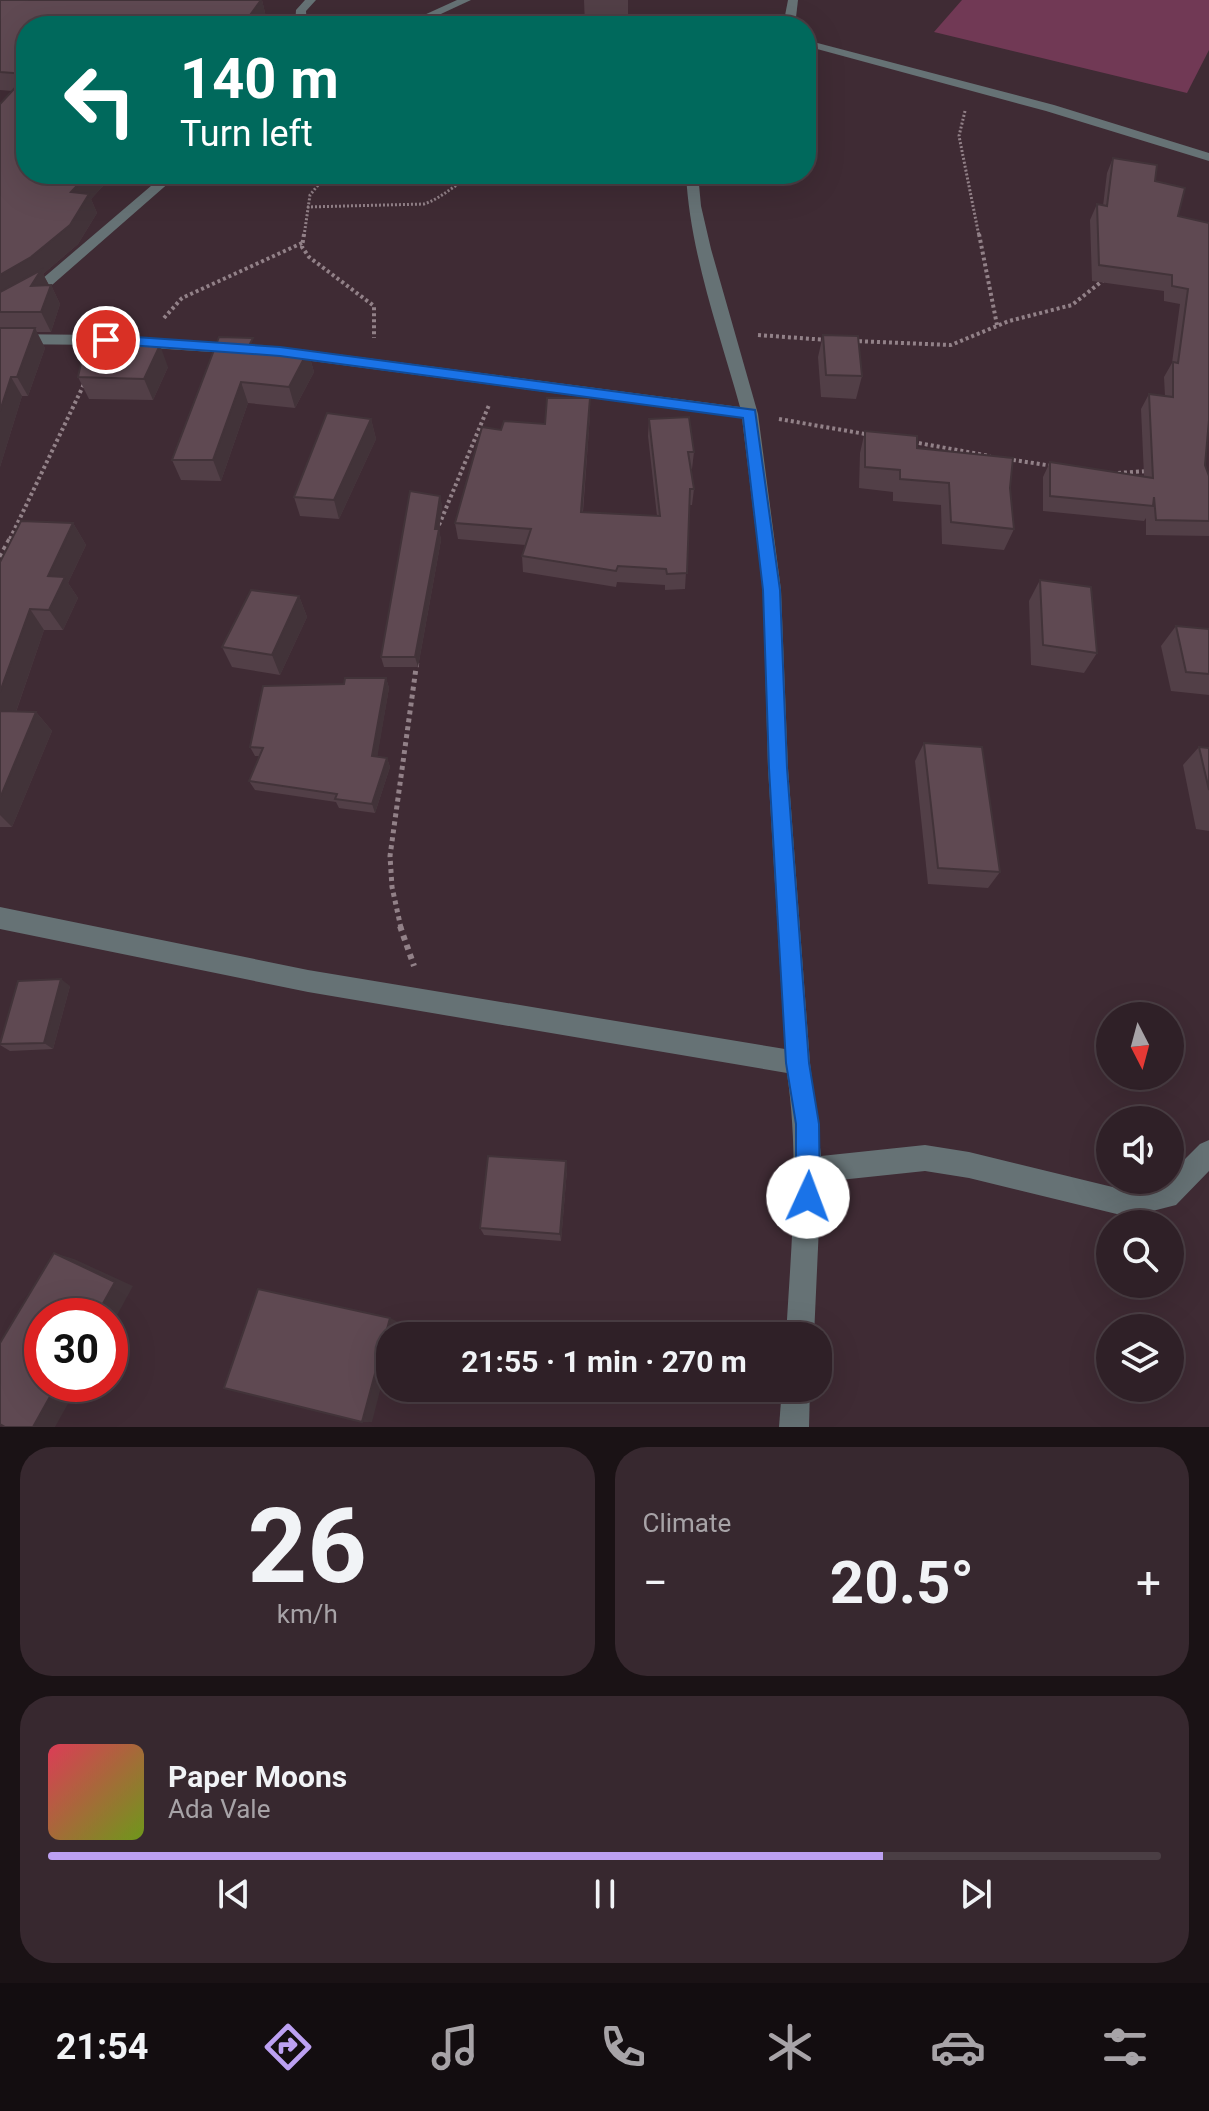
<!DOCTYPE html>
<meta charset="utf-8">
<style>
:root{--surface:#2f2027;--page:#37282f;--text:#f1f3f6;--muted:#a7a3a7;--line:#4a3e44;--accent:#bca0f2}
body{margin:0;font-family:Roboto,sans-serif;background:var(--page);color:var(--text);height:100vh;display:flex;flex-direction:column;font-size:30px;white-space:nowrap}
*{box-sizing:border-box;margin:0}
p{font-size:26px;color:var(--muted)}
.icon{flex:none;width:44px;height:44px;fill:none;stroke:currentColor;stroke-width:2;stroke-linecap:round;stroke-linejoin:round}
.map{position:relative;height:1427px;overflow:hidden}
.panel{display:flex;flex-direction:column;gap:20px;padding:20px;background:#1a1215;flex:1}
.panel>*{flex:none}
.banner{position:absolute;left:16px;top:16px;width:800px;height:168px;border-radius:32px;box-shadow:0 8px 32px #0002,0 0 0 2px var(--line);background:#00695c;color:#fff;overflow:hidden}
.needle{width:52px;rotate:174deg}
.buttons{position:absolute;left:1096px;top:1002px;display:grid;gap:16px}
.buttons a{display:grid;place-items:center;width:88px;height:88px;border-radius:50%;background:var(--surface);box-shadow:0 8px 32px #0002,0 0 0 2px var(--line);font-size:40px}
.speed{position:absolute;left:24px;top:1298px;display:flex;gap:16px;font-size:40px;font-weight:700;text-align:center}
.speed>*{display:grid;place-content:center;width:104px;height:104px;border-radius:50%;background:var(--surface);box-shadow:0 8px 32px #0002,0 0 0 2px var(--line);line-height:1}
.speed .limit{border:12px solid #d22;background:#fff;color:#111}
.pin{position:absolute;display:grid;place-items:center;width:68px;height:68px;color:#fff;margin:-34px;border:4px solid #fff;border-radius:50%;box-shadow:0 2px 8px #0007}
.me{position:absolute;width:88px;margin:-44px;rotate:2deg;stroke-linejoin:round;filter:drop-shadow(0 0 6px #0008)}
.turn{display:flex;align-items:center;gap:28px;height:168px;padding:0 32px;font-size:36px}
.turn .icon{width:104px;height:104px;stroke-width:2.5}
.turn b{display:block;font-size:56px;line-height:68px}
.big{font-size:60px;font-weight:700;line-height:1.1}
.panel .widget{flex:1;display:flex;flex-direction:column;justify-content:center;gap:12px;min-width:0;padding:0 28px;border-radius:32px;background:var(--page)}
.panel .dial{align-items:center;gap:0}
.dial b{font-size:104px;line-height:1}
.song{display:flex;align-items:center;gap:24px}
.cover{width:96px;height:96px;border-radius:12px;background:linear-gradient(135deg,hsl(350 70% 55%),hsl(80 70% 35%))}
.played{height:8px;border-radius:4px;background:linear-gradient(90deg,var(--accent) 75%,var(--line) 75%)}
.keys{display:flex;justify-content:space-around;direction:ltr}
.heat{display:flex;justify-content:space-between;align-items:center;font-size:44px;direction:ltr}
.panel .tiles{flex:1;display:grid;gap:20px;grid-template-columns:1fr 1fr}
.widget:last-child{grid-column:span 2}
.trip{position:absolute;left:376px;top:1322px;width:456px;height:80px;border-radius:32px;background:var(--surface);box-shadow:0 8px 32px #0002,0 0 0 2px var(--line);font-weight:700;line-height:80px;text-align:center}
.dock{display:flex;height:128px;justify-content:space-around;align-items:center;background:#130d10;color:var(--muted)}
.dock .icon{width:56px;height:56px}
.dock .active{color:var(--accent)}
.dock b{font-size:36px;color:var(--text)}
.map>svg:first-child{display:block}
.green{fill:#713955}
.lines{fill:none;stroke-linecap:round;stroke-linejoin:round}
.path-far3{stroke:#928188;stroke-width:3;stroke-dasharray:2 2;stroke-linecap:butt}
.path-far2{stroke:#928188;stroke-width:4;stroke-dasharray:3 3;stroke-linecap:butt}
.path-far1{stroke:#928188;stroke-width:5;stroke-dasharray:4 4;stroke-linecap:butt}
.path{stroke:#928188;stroke-width:6;stroke-dasharray:5 5;stroke-linecap:butt}
.minor{fill:#667275;fill-rule:evenodd}
.wall{fill:#523f47}
.shaded-wall{fill:#423339}
.building{fill:#5f4952;stroke:#423339;stroke-width:2}
.route{fill:#1a73e8;stroke:#114b97;stroke-width:2}
</style>
<div class="map">
<svg width="1209" height="1427" viewBox="0 0 1209 1427">
<rect width="100%" height="100%" fill="#3f2b34"/>
<!-- green -->
<polygon class="green" points="962,0 1209,0 1209,50 1187,93 934,32"/>
<g class="lines">
<!-- path-far3 -->
<g class="path-far3">
<polyline points="965,111 959,136 979,236"/>
<path d="M307,207L424,204C445,197 458,180 479,174"/>
<polyline points="304,236 310,195 327,174"/>
</g>
<!-- path-far2 -->
<g class="path-far2">
<polyline points="304,234 302,247 309,257 374,306 374,338"/>
<polyline points="979,234 997,325"/>
<polyline points="164,318 182,298 302,243"/>
<polyline points="758,335 827,340"/>
<polyline points="853,341 951,345 1009,321 1072,305 1106,278"/>
<polyline points="779,419 871,435"/>
<polyline points="913,442 990,456"/>
<polyline points="1007,459 1053,466"/>
<polyline points="1118,473 1148,471"/>
<polyline points="439,525 489,405"/>
<polyline points="10,539 85,382"/>
</g>
<!-- path-far1 -->
<g class="path-far1">
<polyline points="0,557 11,537"/>
<polyline points="401,928 392,887 390,856 417,661"/>
</g>
<!-- path -->
<polyline class="path" points="400,926 414,966"/>
<!-- minor -->
<g class="minor">
<polygon points="305,0 316,0 306,11 307,26 295,26 296,10"/>
<polygon points="457,0 471,0 415,26 400,26"/>
<polygon points="788,0 798,0 795,26 783,26"/>
<polygon points="806,40 1054,105 1209,153 1209,161 1046,111 806,46"/>
<polygon points="165,174 179,174 52,285 0,315 0,304 42,279"/>
<path d="M686,174H698L701,206L711,249L758,414L781,590L788,768L810,1063L821,1156L925,1145L969,1152L1129,1191L1170,1180V1174L1200,1144L1209,1140V1171L1176,1205L1129,1217L969,1178L925,1171L821,1182L814,1336H786C791,1248 800,1162 787,1073L308,992L0,929V907L308,970L785,1049L768,768L763,590L742,418L282,357L274,352L282,347L740,407C719,331 690,253 686,174Z"/>
<polygon points="0,334 106,335 242,344 250,349 242,354 106,345 0,344"/>
<polygon points="782,1388 810,1388 809,1427 779,1427"/>
</g>
</g>
<!-- wall -->
<g class="wall">
<polygon points="0,0 262,0 266,17 260,26 26,26 26,174 114,174 91,199 97,213 78,244 43,274 49,285 51,285 60,304 51,332 36,332 45,348 28,396 22,396 0,467 0,104 12,91 0,90"/>
<polygon points="584,0 628,0 628,15 624,15 624,26 585,26"/>
<polygon points="1113,158 1155,181 1178,216 1209,223 1209,430 1208,430 1205,465 1209,476 1209,536 1146,535 1146,518 1144,521 1043,511 1043,477 1050,462 1144,476 1141,409 1149,394 1165,396 1164,377 1172,363 1180,304 1164,301 1164,291 1092,281 1090,220 1097,204 1103,206 1107,173"/>
<polygon points="823,335 862,376 856,399 821,397 818,357"/>
<polygon points="255,345 308,351 314,372 295,408 248,403 221,481 181,480 172,460"/>
<polygon points="168,367 153,400 89,399 78,377"/>
<polygon points="590,398 590,415 583,512 657,516 648,436 649,419 694,452 692,469 691,469 694,489 692,505 690,505 685,589 665,590 665,585 617,582 616,587 523,572 522,556 525,545 458,539 455,523 501,430 545,424"/>
<polygon points="371,419 376,439 339,519 300,516 294,497"/>
<polygon points="865,431 917,448 1010,488 1014,529 1004,550 942,544 941,505 893,501 893,492 859,488 860,453"/>
<polygon points="440,496 442,507 439,530 441,540 418,667 384,667 381,657"/>
<polygon points="73,523 86,545 68,583 78,598 63,630 44,630 16,712 36,712 52,731 12,827 0,827 0,562"/>
<polygon points="1040,580 1097,653 1084,673 1031,665 1029,601"/>
<polygon points="299,596 307,617 280,675 232,667 222,647"/>
<polygon points="1176,626 1209,629 1209,695 1171,691 1161,646"/>
<polygon points="386,678 389,688 377,756 387,758 390,767 375,813 339,808 336,802 255,790 249,781 259,756 255,756 250,747 344,684"/>
<polygon points="924,743 1000,872 988,888 928,884 915,761"/>
<polygon points="1199,747 1209,748 1209,831 1196,829 1183,765"/>
<polygon points="70,986 53,1049 10,1051 0,1045"/>
<polygon points="566,1161 567,1170 561,1241 484,1235 480,1228"/>
</g>
<!-- shaded-wall -->
<g class="shaded-wall">
<polygon points="261,0 262,0 266,17 260,26 242,26"/>
<polygon points="88,174 114,174 91,199 97,213 78,244 43,274 50,287 51,285 60,304 51,332 41,312 0,300 0,275 71,192"/>
<polygon points="35,328 45,348 28,396 17,377"/>
<polygon points="160,345 168,367 153,400 144,379"/>
<polygon points="308,351 314,372 295,408 289,387"/>
<polygon points="11,377 22,396 0,467 0,411"/>
<polygon points="241,382 248,403 221,481 213,460"/>
<polygon points="590,398 590,415 581,529 581,512"/>
<polygon points="371,419 376,439 339,519 334,500"/>
<polygon points="440,496 442,507 439,530 441,540 418,667 415,657"/>
<polygon points="73,523 86,545 68,583 78,598 63,630 49,610 48,576"/>
<polygon points="299,596 307,617 280,675 272,655"/>
<polygon points="30,609 44,630 11,726 0,713 0,692"/>
<polygon points="386,678 389,688 376,765 372,756"/>
<polygon points="36,712 52,731 12,827 0,815 0,798"/>
<polygon points="387,758 390,767 375,813 372,804"/>
<polygon points="61,979 70,986 53,1049 44,1043"/>
<polygon points="566,1161 567,1170 561,1241 560,1234"/>
<polygon points="54,1253 74,1259 133,1286 110,1328 110,1316 96,1316"/>
<polygon points="390,1318 398,1322 394,1336 390,1336 390,1352 372,1422 362,1422"/>
<polygon points="57,1384 79,1384 55,1427 33,1427"/>
</g>
<!-- building -->
<g class="building">
<polygon points="0,0 261,0 242,26 26,26 26,74 0,72"/>
<polygon points="26,76 26,174 88,174 71,192 89,194 70,225 31,257 0,275 0,104"/>
<polygon points="1113,158 1157,165 1155,181 1185,188 1178,216 1209,223 1209,420 1205,465 1209,476 1209,521 1156,520 1154,497 1153,506 1050,496 1050,462 1153,478 1149,394 1173,397 1173,362 1178,363 1188,289 1172,286 1172,275 1099,265 1097,204 1107,206"/>
<polygon points="41,270 31,286 51,285 41,312 0,312 0,292"/>
<polygon points="0,328 35,328 17,377 11,377 0,411"/>
<polygon points="823,335 858,336 862,376 826,375"/>
<polygon points="219,337 253,338 250,344 308,351 289,387 241,382 213,460 172,460"/>
<polygon points="85,344 160,345 144,379 78,377"/>
<polygon points="547,398 590,398 581,512 660,516 649,419 689,417 694,452 688,452 694,489 690,489 687,573 667,574 666,569 618,566 616,571 522,556 531,529 455,523 482,427 501,430 504,421 545,424"/>
<polygon points="327,413 371,419 334,500 294,497"/>
<polygon points="865,431 917,436 917,448 1013,458 1010,488 1014,529 951,522 949,483 900,479 900,470 865,467"/>
<polygon points="410,491 440,496 435,529 439,529 415,657 381,657"/>
<polygon points="21,521 73,523 48,576 65,577 49,610 30,609 0,692 0,562"/>
<polygon points="1040,580 1091,587 1097,653 1043,645"/>
<polygon points="251,590 299,596 272,655 222,647"/>
<polygon points="1176,626 1209,629 1209,674 1186,672"/>
<polygon points="345,678 386,678 372,756 387,758 372,804 335,799 337,794 249,781 263,748 250,747 263,686 344,684"/>
<polygon points="0,711 36,712 0,798"/>
<polygon points="924,743 982,747 1000,872 938,868"/>
<polygon points="1199,747 1209,748 1209,790"/>
<polygon points="61,979 44,1043 0,1044 18,981"/>
<polygon points="488,1156 566,1161 560,1234 480,1228"/>
<polygon points="54,1253 115,1282 96,1316 42,1316 42,1384 57,1384 33,1427 5,1427 0,1424 0,1343"/>
<polygon points="258,1289 390,1318 362,1422 224,1388"/>
</g>
<!-- route -->
<polygon class="route" points="106,335 280,347 755,410 780,590 787,768 809,1063 819,1124 820,1197 816,1206 808,1209 799,1206 796,1197 796,1124 786,1063 769,768 763,590 743,418 280,356 101,343 101,337"/>
</svg>
<div class="buttons">
<a><svg class="needle" viewBox="-14 -14 28 28"><path d="M0-13l5 13h-10z" fill="#e53935"/><path d="M0 13l5-13h-10z" fill="#a7a3a7"/></svg></a>
<a><svg class="icon" aria-label="sound" viewBox="0 0 24 24"><path d="M4 9h4l5-4v14l-5-4H4zM17 9q2 3 0 6"/></svg></a>
<a><svg class="icon" aria-label="search" viewBox="0 0 24 24"><circle cx="10" cy="10" r="6"/><path d="M15 15l6 6"/></svg></a>
<a><svg class="icon" aria-label="layers" viewBox="0 0 24 24"><path d="M12 4l9 5-9 5-9-5zM3 14l9 5 9-5"/></svg></a>
</div>
<div class="speed"><div class="limit">30</div></div>
<div class="pin" style="left:106px;top:340px;background:#d93025"><svg class="icon" aria-label="arrive" viewBox="0 0 24 24"><path d="M6 21V4h12l-3 4 3 4H6"/></svg></div>
<svg class="me" style="left:808px;top:1197px" viewBox="-20 -20 40 40"><circle r="19" fill="#fff"/><path d="M0-13L10 11 0 6-10 11z" fill="#1a73e8"/></svg>
<div class="trip">21:55 · 1 min · 270 m</div>
<div class="banner">
<div class="turn"><svg class="icon" aria-label="left" viewBox="0 0 24 24"><path d="M17 20v-9H6M10 6l-5 5 5 5"/></svg><div><b>140 m</b>Turn left</div></div>
</div>
</div>
<section class="panel">
<div class="tiles">
<div class="widget dial"><b>26</b><p>km/h</p></div>
<div class="widget"><p>Climate</p>
<div class="heat"><a>−</a><b class="big">20.5°</b><a>+</a></div>
</div>
<div class="widget">
<div class="song"><i class="cover"></i><div><b>Paper Moons</b><p>Ada Vale</p></div></div>
<div class="played"></div>
<div class="keys"><svg class="icon" aria-label="previous" viewBox="0 0 24 24"><path d="M18 5L8 12l10 7zM5 5v14"/></svg><svg class="icon" aria-label="pause" viewBox="0 0 24 24"><path d="M8 5v14M16 5v14"/></svg><svg class="icon" aria-label="next" viewBox="0 0 24 24"><path d="M6 5l10 7-10 7zM19 5v14"/></svg></div>
</div>
</div>
</section>
<nav class="dock">
<b>21:54</b>
<svg class="icon active" aria-label="directions" viewBox="0 0 24 24"><path d="M12 3l9 9-9 9-9-9zM9 14v-3h6M13 9l2 2-2 2"/></svg>
<svg class="icon" aria-label="music" viewBox="0 0 24 24"><path d="M9 18V5l10-2v13"/><circle cx="6" cy="18" r="3"/><circle cx="16" cy="16" r="3"/></svg>
<svg class="icon" aria-label="phone" viewBox="0 0 24 24"><path d="M5 4h4l2 5-3 2q2 4 5 5l2-3 5 2v4C11 20 4 13 5 4z"/></svg>
<svg class="icon" aria-label="climate" viewBox="0 0 24 24"><path d="M12 3v18M4 7l16 10M4 17L20 7"/></svg>
<svg class="icon" aria-label="car" viewBox="0 0 24 24"><path d="M5 17H2v-5l4-1 3-4h7l3 4 3 1v5h-3M9 17h6M6 11h13"/><circle cx="7" cy="17" r="2"/><circle cx="17" cy="17" r="2"/></svg>
<svg class="icon" aria-label="filters" viewBox="0 0 24 24"><path d="M4 7h16M4 17h16"/><circle cx="9" cy="7" r="2"/><circle cx="15" cy="17" r="2"/></svg>
</nav>
